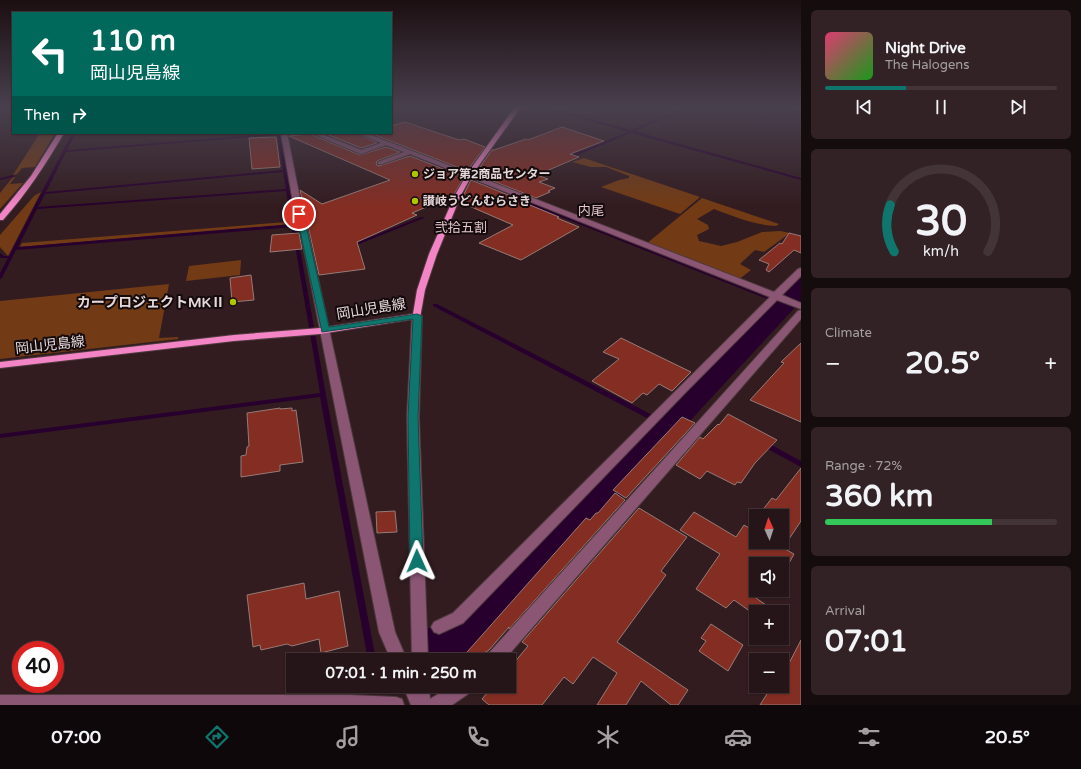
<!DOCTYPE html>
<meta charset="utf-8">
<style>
:root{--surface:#261518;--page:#322225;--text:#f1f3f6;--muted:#a49fa2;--line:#423437;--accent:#0f766e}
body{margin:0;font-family:"Varela Round","Noto Sans JP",sans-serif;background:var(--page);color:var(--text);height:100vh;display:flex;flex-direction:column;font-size:15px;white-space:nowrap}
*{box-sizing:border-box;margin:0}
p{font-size:13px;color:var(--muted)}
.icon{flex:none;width:22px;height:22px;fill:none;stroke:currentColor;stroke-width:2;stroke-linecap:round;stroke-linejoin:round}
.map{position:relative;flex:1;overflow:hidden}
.panel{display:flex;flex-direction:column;gap:10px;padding:10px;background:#150c0d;width:280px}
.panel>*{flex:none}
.top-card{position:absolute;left:12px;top:12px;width:380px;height:122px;border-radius:0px;box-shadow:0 1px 3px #0004,0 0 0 1px var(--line);background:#00695c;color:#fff;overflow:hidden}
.needle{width:26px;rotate:357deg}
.fabs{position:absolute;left:749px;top:509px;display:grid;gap:8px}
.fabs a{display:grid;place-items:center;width:40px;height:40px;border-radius:0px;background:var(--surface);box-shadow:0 1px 3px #0004,0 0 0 1px var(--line);font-size:20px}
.speed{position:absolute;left:12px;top:641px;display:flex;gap:8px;font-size:20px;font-weight:700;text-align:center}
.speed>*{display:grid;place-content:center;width:52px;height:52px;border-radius:50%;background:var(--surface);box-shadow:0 1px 3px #0004,0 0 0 1px var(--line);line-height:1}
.speed .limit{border:6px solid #d22;background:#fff;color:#111}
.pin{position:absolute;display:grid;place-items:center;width:34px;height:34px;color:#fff;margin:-17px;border:2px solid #fff;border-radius:50%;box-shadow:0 1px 4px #0007}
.me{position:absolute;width:44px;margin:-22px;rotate:359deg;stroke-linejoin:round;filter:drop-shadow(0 0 3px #0008)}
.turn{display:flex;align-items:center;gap:14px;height:84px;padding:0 12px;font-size:18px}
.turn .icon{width:52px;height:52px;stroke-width:2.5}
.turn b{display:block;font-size:28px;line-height:34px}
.then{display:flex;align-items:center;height:38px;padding:0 12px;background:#0003;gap:8px;font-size:15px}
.big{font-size:30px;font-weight:700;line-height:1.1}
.panel .tile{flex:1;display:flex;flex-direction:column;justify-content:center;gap:6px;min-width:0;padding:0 14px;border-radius:6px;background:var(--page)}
.panel .dial{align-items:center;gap:0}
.dial svg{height:104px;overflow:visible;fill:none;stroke:var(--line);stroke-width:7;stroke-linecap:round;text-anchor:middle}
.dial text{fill:var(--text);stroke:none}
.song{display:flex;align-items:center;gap:12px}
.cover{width:48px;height:48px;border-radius:6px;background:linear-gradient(135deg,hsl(340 70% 55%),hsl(120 70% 35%))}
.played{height:4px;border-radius:2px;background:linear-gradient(90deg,var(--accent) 35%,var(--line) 35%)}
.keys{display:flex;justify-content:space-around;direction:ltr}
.heat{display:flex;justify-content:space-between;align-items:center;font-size:22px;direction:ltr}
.charge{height:6px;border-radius:3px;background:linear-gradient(90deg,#34c759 72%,var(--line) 0)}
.trip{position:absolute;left:286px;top:653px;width:230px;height:40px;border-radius:0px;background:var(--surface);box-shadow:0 1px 3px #0004,0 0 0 1px var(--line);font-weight:700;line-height:40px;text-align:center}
.tab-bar{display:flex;height:64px;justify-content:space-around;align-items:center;background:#0f080a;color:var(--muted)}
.tab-bar .icon{width:28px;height:28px}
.tab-bar .selected{color:var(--accent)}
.tab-bar b{font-size:18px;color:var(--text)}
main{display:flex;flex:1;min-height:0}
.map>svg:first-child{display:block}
.green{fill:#723b15}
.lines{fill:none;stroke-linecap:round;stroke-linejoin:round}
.stream{fill:#28002d;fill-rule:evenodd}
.river{fill:#28002d;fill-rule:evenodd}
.building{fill:#832d23;stroke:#967b76}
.minor-casing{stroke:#4f3a3e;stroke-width:2}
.major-casing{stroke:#4f3a3e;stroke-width:2}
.minor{fill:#8b5674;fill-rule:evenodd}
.major{fill:#f385c6;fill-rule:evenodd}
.route{fill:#0f766e;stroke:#0a4d48}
.poi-dot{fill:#b0c501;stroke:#130a0b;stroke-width:1.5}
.labels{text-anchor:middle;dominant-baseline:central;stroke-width:4;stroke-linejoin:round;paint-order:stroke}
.far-poi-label{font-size:12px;font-weight:bold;fill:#e6d7d9;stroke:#130a0b;text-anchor:start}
.far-quarter-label{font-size:13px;fill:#e5c6cb;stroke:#130a0b}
.far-neighbourhood-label{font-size:13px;fill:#e5c6cb;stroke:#130a0b}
.poi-label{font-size:14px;font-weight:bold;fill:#e6d7d9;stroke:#130a0b;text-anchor:end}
.street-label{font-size:14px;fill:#e6d7d9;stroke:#130a0b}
</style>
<main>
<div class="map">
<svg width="801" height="705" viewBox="0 0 801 705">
<rect width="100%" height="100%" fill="#321c20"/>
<!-- green -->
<g class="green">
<polygon points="40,133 55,133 35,167 22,168 17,174 13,175"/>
<polygon points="584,158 700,197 680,214 674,212 601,187 619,180 629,178 629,176 606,167 591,167 572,162"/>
<polygon points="13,177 15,177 10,184 23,183 0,209 0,193"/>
<polygon points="41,192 8,256 0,247 0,235 34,196"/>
<path d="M702,198L779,224L776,226C754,225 735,217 714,209L697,219L708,225L709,229L697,235L699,241L721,246L737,242L762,232L780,231L790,233L764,252L755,250L740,264L751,270L738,280L646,244Z"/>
<polygon points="287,222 287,225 20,247 22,243"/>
<polygon points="241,260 240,275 186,281 189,266"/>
<polygon points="169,284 159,338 178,337 178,339 0,359 0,301"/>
</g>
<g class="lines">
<!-- stream -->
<g class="stream">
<polygon points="0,107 5,107 0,109"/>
<polygon points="542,107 547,107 631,130 687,107 691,107 634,131 801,178 801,180 631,133 568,159 566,159 566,157 628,132"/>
<path d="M72,133H76L67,150L280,133L296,224L297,225L296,226L326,395L375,655L374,658L371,659L368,658L367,655L320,397L0,438V434L320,393L292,227L16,250L2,278L0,279V273L8,258H1L0,257V253L4,256H9ZM277,135L283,170L46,192L66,152ZM283,172L286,189L38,207L45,194ZM286,191L292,224L18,247L37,209Z"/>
<polygon points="353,133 358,133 462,175 459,176"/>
<polygon points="13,175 14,175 14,177 0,180 0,178"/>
<polygon points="473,180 475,180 784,302 784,304 780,304 473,182"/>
<polygon points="421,217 423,217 424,218 352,247 348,247 348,246"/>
<polygon points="433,304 437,304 666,422 667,424 666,426 662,426 433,306"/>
<path d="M684,402L693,406L694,407L693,408C689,410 683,407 681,404L682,403Z"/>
<polygon points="762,442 766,442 801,461 801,467 762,446 761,444"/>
</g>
<!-- river -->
<polygon class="river" points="801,275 801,301 701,409 489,646 470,660 412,660 410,654 417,636 453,612 791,278"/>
</g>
<!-- building -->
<g class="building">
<polygon points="405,122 456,139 460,140 464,139 485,147 467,171 370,133 391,133 391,126"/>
<polygon points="562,127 604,141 570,154 579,157 537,175 548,179 539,182 555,188 548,191 550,192 536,198 475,174 492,150 494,150 526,139 528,140"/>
<polygon points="324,133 357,133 377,143 361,148"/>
<polygon points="310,134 360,155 386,147 400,152 377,161 376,164 378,166 382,165 410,156 464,177 452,198 450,197 412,213 417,215 357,242 365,269 319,275 300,190 322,204 390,180 289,136"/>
<polygon points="276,137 280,167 252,169 249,138"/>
<polygon points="471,180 526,202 525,203 559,217 557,218 579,227 521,260 479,243 513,225 460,202"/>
<polygon points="299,233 302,249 270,252 272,235"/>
<polygon points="789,233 801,236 801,253 794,250 769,272 766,270 769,264 759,260 780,243 782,244"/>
<polygon points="251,275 254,300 232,302 230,278"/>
<polygon points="621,338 691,372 672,391 659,384 647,395 643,393 632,403 592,381 619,359 603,352"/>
<polygon points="801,343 801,422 750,400 784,363 781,362"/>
<polygon points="280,408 280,409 292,408 292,411 296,410 303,462 280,465 280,471 241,477 241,456 246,455 247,447 249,446 247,413"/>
<polygon points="728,414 777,440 755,463 741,483 737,482 735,485 707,471 700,479 676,465 700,437 703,439 718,424 719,425"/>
<polygon points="682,417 695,423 626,498 613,490"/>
<polygon points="801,468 801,521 783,548 794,554 787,567 782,564 756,564 756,598 776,612 751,612 734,600 726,608 696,589 720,554 680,530 694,512 736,537 744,525 749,528 756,519 756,542 782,542 782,516 758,516 772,498 776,500"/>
<polygon points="615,493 625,500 509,629 509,627 489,650 473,660 460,660 586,518 590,520 596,513 598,513"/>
<polygon points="639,508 687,537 661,571 666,575 617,642 688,690 678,705 671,705 641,681 626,705 597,705 617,673 593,657 573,684 564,677 542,705 489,705 482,699 493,686 509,686 509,669 528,646 522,642"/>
<polygon points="395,511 397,532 377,533 376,512"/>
<polygon points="304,583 306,599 339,591 348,646 321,653 319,639 292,646 287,644 261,650 260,645 253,647 247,595"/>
<polygon points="711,624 743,645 728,671 699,651 706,641 701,638"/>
<polygon points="801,640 801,705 760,705 772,686 782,686 782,677"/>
</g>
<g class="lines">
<!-- minor casing -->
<g class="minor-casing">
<g id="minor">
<polygon points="796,107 801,107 801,110"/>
<polygon points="281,133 287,133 303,214 305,217 316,269 395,632 407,660 391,660 379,632 308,269 297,217 295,214"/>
<polygon points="311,133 319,133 361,150 381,143 358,133 366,133 774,292 798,269 801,268 801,276 782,295 801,303 801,309 777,300 684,394 463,623 439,634 434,632 431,627 434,622 453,613 770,297 410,154 382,164 378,164 378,162 404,152 386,145 361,154"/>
<polygon points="801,310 801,319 504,660 486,660 488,654 798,311"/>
<polygon points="417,313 422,316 419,417 428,660 412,660 407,417 412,316"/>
<polygon points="403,686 429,686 430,699 451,686 473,686 471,692 452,705 411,705"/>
<polygon points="0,695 351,695 396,697 402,699 404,705 0,705"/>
</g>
</g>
<!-- major casing -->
<g class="major-casing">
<g id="major">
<polygon points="515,107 521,107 472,175 461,195 437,254 425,290 420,318 320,334 234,341 0,368 0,362 234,335 320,328 413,314 417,290 429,254 455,195 467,174"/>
<path d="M58,133H64C46,164 27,193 3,220H0V214L31,176Z"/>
</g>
</g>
<!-- minor -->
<use href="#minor" class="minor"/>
<!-- major -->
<use href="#major" class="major"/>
</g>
<!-- sky -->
<linearGradient id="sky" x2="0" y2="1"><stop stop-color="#1c0f12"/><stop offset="0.52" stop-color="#49404e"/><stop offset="1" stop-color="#49404e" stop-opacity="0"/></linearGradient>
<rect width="801" height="206" fill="url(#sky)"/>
<!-- route -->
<polygon class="route" points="299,212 304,217 329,327 417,314 422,316 418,417 423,561 421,565 417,566 412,565 410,561 408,417 413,319 322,332 297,217 295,214"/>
<!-- markers -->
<g class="poi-dot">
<circle cx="415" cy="174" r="4"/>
<circle cx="415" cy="201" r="4"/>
<circle cx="233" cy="302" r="4"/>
</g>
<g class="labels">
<!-- far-poi labels -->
<g class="far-poi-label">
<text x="423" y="174">ジョア第2商品センター</text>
<text x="423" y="201">讃岐うどんむらさき</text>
</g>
<!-- far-quarter labels -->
<g class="far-quarter-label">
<text x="591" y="211">内尾</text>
</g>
<!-- far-neighbourhood labels -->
<g class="far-neighbourhood-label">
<text x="461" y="228">弐拾五割</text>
</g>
<!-- poi labels -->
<g class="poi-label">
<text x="225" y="302">カープロジェクトMKⅡ</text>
</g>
<!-- street labels -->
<g class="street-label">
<text transform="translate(371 309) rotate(-9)">岡山児島線</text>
<text transform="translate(50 345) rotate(-6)">岡山児島線</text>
</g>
</g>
</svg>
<div class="fabs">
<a><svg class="needle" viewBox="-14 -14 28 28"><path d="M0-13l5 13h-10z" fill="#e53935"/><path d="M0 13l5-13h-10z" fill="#a49fa2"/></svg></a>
<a><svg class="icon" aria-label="sound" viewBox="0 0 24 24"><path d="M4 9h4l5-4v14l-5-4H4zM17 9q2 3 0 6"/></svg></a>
<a>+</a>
<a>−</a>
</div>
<div class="speed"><div class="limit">40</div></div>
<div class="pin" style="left:299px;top:214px;background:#d93025"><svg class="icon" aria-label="arrive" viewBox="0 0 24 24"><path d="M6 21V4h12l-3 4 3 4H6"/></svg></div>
<svg class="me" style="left:417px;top:561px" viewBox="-20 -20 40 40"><path d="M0-17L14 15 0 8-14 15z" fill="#0f766e" stroke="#fff" stroke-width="4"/></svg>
<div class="trip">07:01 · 1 min · 250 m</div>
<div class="top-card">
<div class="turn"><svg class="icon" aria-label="left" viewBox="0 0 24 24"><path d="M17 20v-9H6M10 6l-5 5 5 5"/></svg><div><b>110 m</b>岡山児島線</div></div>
<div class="then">Then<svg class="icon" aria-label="right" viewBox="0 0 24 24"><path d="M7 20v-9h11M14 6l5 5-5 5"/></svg></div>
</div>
</div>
<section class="panel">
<div class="tile">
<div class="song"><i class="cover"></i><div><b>Night Drive</b><p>The Halogens</p></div></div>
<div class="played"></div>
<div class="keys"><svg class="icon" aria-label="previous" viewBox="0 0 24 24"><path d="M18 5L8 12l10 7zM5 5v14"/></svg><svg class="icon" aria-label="pause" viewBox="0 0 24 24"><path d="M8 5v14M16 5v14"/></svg><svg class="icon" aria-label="next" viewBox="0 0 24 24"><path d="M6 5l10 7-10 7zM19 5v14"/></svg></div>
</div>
<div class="tile dial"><svg viewBox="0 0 100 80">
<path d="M14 69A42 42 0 1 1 86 69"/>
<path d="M14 69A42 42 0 0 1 11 33" stroke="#0f766e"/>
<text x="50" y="56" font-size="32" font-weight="700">30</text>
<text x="50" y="72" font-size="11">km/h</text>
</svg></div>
<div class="tile"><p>Climate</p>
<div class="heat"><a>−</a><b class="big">20.5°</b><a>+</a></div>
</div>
<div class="tile"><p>Range · 72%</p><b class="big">360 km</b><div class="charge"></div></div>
<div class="tile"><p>Arrival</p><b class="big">07:01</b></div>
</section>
</main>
<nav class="tab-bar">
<b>07:00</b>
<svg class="icon selected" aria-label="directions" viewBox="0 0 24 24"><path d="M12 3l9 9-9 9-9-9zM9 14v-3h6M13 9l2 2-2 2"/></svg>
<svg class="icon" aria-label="music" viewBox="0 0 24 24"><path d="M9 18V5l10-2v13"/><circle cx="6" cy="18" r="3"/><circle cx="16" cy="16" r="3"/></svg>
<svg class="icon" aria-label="phone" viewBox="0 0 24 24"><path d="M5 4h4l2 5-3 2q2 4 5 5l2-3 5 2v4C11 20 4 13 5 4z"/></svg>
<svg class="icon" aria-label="climate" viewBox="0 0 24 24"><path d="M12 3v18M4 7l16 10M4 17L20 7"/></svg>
<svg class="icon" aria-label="car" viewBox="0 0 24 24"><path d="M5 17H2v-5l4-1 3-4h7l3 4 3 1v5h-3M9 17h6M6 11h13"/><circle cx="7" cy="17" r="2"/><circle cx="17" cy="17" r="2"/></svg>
<svg class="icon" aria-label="filters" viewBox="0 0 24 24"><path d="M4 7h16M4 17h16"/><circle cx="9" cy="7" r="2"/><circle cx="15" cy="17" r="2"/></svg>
<b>20.5°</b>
</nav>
